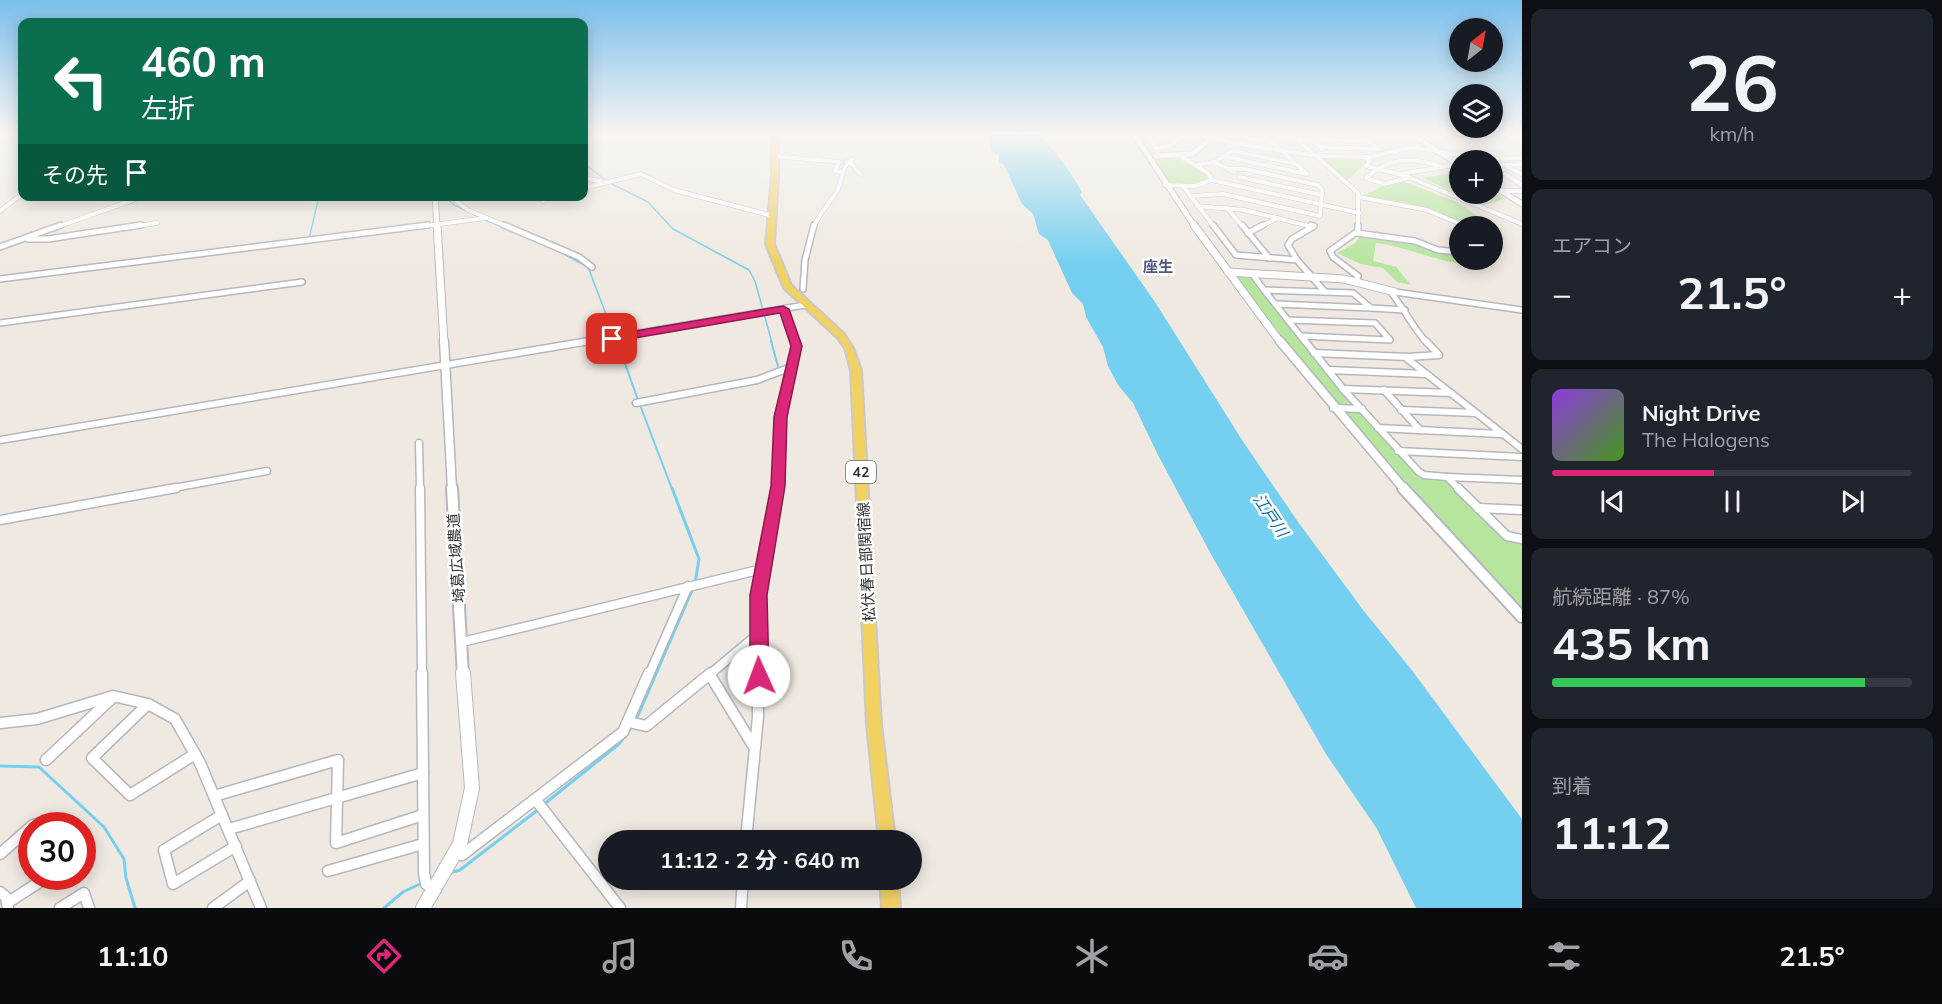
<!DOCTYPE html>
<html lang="ja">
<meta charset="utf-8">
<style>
:root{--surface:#171b24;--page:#20242c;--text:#f1f3f6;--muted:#9ea1a6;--line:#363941;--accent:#db2777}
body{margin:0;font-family:Mulish,"Noto Sans JP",sans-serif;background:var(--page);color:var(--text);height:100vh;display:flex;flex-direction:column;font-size:22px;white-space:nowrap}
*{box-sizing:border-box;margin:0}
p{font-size:20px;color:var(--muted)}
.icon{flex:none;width:33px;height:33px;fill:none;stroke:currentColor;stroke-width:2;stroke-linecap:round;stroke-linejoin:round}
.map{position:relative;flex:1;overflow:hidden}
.details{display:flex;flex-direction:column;gap:9px;padding:9px;background:#0d0f14;width:420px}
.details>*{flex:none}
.hud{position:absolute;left:18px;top:18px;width:570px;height:183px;border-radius:12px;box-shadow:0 3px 15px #0003;background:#0b6e4f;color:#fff;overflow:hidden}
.needle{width:39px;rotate:31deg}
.tools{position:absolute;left:1449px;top:18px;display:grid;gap:12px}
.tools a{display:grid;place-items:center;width:54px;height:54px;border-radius:50%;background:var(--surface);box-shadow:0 3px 15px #0003;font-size:30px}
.speed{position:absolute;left:18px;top:812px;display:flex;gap:12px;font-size:30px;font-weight:700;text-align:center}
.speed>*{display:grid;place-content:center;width:78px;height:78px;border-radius:50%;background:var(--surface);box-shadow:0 3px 15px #0003;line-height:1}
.speed .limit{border:9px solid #d22;background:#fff;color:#111}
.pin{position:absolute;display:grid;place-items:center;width:51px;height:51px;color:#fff;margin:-26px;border-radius:12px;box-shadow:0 3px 9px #0006}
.me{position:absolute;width:66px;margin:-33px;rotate:358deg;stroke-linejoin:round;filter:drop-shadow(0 0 4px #0008)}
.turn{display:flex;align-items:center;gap:21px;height:126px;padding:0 24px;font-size:27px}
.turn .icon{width:78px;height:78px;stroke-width:2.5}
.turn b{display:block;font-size:42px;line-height:51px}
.then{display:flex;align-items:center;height:57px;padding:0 24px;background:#0003;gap:12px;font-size:22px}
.big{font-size:45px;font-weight:700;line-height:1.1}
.details .tile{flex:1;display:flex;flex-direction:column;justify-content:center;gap:9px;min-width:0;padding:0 21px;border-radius:12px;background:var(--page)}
.details .dial{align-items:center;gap:0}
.dial b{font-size:78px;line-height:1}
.song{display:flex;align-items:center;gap:18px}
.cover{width:72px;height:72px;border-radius:9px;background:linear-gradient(135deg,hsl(270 70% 55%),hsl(100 70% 35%))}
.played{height:6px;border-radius:3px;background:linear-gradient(90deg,var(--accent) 45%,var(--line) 45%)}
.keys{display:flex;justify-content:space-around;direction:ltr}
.heat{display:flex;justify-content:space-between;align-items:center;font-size:33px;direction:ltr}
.charge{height:9px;border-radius:4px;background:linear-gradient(90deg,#34c759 87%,var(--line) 0)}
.trip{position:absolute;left:598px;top:830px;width:324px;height:60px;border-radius:30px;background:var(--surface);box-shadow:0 3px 15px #0003;font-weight:700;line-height:60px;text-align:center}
.tabs{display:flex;height:96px;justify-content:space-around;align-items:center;background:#090b0e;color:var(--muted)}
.tabs .icon{width:42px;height:42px}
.tabs .current{color:var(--accent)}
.tabs b{font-size:27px;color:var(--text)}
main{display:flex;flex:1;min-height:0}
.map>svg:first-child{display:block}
.green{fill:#b6e59e}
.water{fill:#75cff0}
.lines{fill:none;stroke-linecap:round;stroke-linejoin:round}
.stream-far2{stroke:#75cff0;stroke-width:1.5}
.stream-far1{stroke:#75cff0;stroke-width:2}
.stream{stroke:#75cff0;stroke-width:3}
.street-far4-casing{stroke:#b4b7c1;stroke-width:5}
.street-far3-casing{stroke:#b4b7c1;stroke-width:8}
.street-far2-casing{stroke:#b4b7c1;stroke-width:9}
.street-far1-casing{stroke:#b4b7c1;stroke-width:11}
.street-casing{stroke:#b4b7c1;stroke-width:13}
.secondary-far4-casing{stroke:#b4b7c1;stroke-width:7}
.secondary-far3-casing{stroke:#b4b7c1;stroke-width:9}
.secondary-far2-casing{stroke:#b4b7c1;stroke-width:11}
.secondary-far1-casing{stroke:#b4b7c1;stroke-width:14}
.secondary-casing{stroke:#b4b7c1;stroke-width:16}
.primary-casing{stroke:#c9c9c9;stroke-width:4}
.street-far4{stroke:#fff;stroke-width:4}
.street-far3{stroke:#fff;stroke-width:5}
.street-far2{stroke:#fff;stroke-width:6}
.street-far1{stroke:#fff;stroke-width:8}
.street{stroke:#fff;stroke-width:10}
.secondary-far4{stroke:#fff;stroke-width:5}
.secondary-far3{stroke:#fff;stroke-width:7}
.secondary-far2{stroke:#fff;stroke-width:8}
.secondary-far1{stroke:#fff;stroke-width:10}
.secondary{stroke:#fff;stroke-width:14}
.primary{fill:#f2d163;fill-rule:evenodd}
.secondary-bridge-casing{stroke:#b4b7c1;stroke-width:7;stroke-linecap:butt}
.secondary-bridge{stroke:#fff;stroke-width:5}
.route{fill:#db2777;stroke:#8e194d;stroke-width:1.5}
.labels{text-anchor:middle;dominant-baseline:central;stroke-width:5;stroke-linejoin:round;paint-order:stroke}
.shield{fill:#fff;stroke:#6d6d6d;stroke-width:1.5}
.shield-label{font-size:14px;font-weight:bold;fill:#2e2e2e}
.far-quarter-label{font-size:15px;font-weight:bold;fill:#4d5680;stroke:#fff}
.street-label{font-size:15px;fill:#2e2e2e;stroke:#fff}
.water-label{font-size:16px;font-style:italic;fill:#0d6fa3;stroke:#fff}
</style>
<main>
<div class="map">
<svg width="1522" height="908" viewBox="0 0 1522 908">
<rect width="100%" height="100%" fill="#efe9e1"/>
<!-- green -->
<g class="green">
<polygon points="1154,157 1180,159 1185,163 1208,173 1210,180 1194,185 1168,184 1152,158"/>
<polygon points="1320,157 1362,158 1367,161 1347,181"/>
<polygon points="1458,172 1460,194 1493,192 1504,199 1484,205 1422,178"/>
<polygon points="1402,181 1457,202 1492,226 1472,226 1410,204 1363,196 1385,185"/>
<path d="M1361,235L1414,243L1459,254L1460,260H1491L1493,263C1457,272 1413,247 1376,243L1373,261L1396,267L1411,285L1397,282L1383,268L1361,264L1337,253L1355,243Z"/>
<polygon points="1238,275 1250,276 1355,406 1334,404 1235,276"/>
<polygon points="1343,410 1361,412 1419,478 1449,481 1507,541 1522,542 1522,609 1464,550 1341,412"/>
</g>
<!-- water -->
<polygon class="water" points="988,134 1040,134 1066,166 1082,192 1080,195 1155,302 1242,440 1296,519 1363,610 1411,669 1522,819 1522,908 1416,908 1377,829 1326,754 1212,556 1158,455 1133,403 1118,385 1108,366 1103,347 1086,317 1083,304 1072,293 1048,240 1039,234 1033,214 1022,204 1004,165 999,162 999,156 992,151"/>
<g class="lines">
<!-- stream-far2 -->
<g class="stream-far2">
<polyline points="586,165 608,182 648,202 673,229 749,270 755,281 772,343"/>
<polyline points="444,196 454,205 480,217"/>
<polyline points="128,204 148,196"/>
<polyline points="485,220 505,228"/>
<polyline points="309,239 319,196"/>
<polyline points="560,252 588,267 617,343"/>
</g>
<!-- stream-far1 -->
<g class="stream-far1">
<polyline points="617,341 638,400"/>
<polyline points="771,341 779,370"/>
<polyline points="640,405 672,489"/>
</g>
<!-- stream -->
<g class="stream">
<polyline points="672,488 699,559 695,583"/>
<polyline points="636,720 693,588"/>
<polyline points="0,766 39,767 104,827 124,859 126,878 135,908"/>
<polyline points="543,805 619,744 633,725"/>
<polyline points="449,873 460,870 539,809"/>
<polyline points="384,908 403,892 424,882"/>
</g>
<!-- street-far4 casing -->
<g class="street-far4-casing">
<g id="street-far4">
<polyline points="1147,134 1156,148 1169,146 1186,134"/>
<polyline points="1152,134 1179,139"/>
<polyline points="1190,134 1255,147 1319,156 1370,157 1412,147 1482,159 1522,158"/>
<polyline points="1291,134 1358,193 1358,227"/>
<polyline points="1243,137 1273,143"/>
<polyline points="1296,139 1311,139 1322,149"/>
<polyline points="584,140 594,134"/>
<polyline points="1323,140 1368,141"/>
<polyline points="1320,147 1379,149 1359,134"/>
<polyline points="774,156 839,162 835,171 843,172"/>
<polyline points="1222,156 1307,174 1263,134"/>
<polyline points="1364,157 1370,161 1366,166 1406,176 1522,224"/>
<polyline points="846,162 851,163 861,175"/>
<polyline points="1214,162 1234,172"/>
<polyline points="1196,165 1214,162 1232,151 1292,163"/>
<polyline points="1492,166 1522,164"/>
<polyline points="1506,166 1522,174"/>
<polyline points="1400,174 1460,164"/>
<polyline points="1505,174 1522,185"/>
<polyline points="1239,177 1322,195"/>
<polyline points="584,178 600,181"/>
<path d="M1408,178L1384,184L1366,178C1389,157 1411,157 1440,166"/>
<polyline points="1212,180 1359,213"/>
<polyline points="1165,185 1194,186 1212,180 1208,173 1181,156"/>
<polyline points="1183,186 1214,227"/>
<polyline points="584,188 641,174 674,190 773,216"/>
<polyline points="1502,191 1522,191"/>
<polyline points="450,196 468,210 508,227"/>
<polyline points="1190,196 1223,194 1320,216 1322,190 1318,185 1245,169 1231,169"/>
<polyline points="1359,197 1427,210 1465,226"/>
<polyline points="543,201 556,196"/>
<polyline points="1197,206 1244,210 1313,227"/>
<polyline points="1227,208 1243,227"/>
<polyline points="0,211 22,194"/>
<polyline points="57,227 144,196"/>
<polyline points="131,227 157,223"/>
<polyline points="416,227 486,218"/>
<path d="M814,227C819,212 831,203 838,189C843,178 841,167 852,159"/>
<polyline points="1260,227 1278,218"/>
</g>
</g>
<!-- street-far3 casing -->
<g class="street-far3-casing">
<g id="street-far3">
<polyline points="504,225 579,257 592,267"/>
<polyline points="1213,225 1236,255 1297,260"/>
<polyline points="1242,225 1269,258"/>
<polyline points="1311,225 1314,226 1292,239 1288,245 1297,260 1325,292"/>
<polyline points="1248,233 1263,225"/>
<polyline points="1357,233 1415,241 1438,250 1460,252"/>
<polyline points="28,239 48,239 141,225"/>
<polyline points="0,247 61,225"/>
<polyline points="1253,275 1264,290"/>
<polyline points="0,279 428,225"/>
<polyline points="1356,281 1358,276 1333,257 1330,251 1358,231 1358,225"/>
<polyline points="803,289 805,260 814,225"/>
<path d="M1390,291C1404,308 1412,327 1427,343"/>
<polyline points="1395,292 1522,310"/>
<polyline points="1276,304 1371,308"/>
<polyline points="783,309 796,343"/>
<polyline points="1288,320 1375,323 1390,340 1301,336"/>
<polyline points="0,323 302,282"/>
<polyline points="580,343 805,305"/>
<polyline points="1306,343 1264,290 1353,293 1371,308 1405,310"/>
</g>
</g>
<!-- street-far2 casing -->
<g class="street-far2-casing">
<g id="street-far2">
<polyline points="1305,341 1343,389 1419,472 1424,475 1447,477 1459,489"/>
<polyline points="1314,353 1408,357 1439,355 1426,341"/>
<polyline points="1405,357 1522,449"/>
<polyline points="1328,370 1426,374"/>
<polyline points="1343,389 1451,393"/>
<polyline points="1384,390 1420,430"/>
<polyline points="636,403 757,380 786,369 791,370"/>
<polyline points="1333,408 1362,409"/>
<polyline points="1401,410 1476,413"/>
<polyline points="1378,428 1501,434"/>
<polyline points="0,440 589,341"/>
<polyline points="419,443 420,489"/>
<polyline points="1398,451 1522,457"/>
<polyline points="1447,477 1522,480"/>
<polyline points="168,489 267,471"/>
<polyline points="777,489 781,417 796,341"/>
</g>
</g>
<!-- street-far1 casing -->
<g class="street-far1-casing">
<g id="street-far1">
<polyline points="420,488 422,675"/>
<polyline points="1458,488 1507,536 1522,539"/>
<polyline points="1478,508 1522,510"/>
<polyline points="0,520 176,488"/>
<polyline points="462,642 762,569"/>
<polyline points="649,675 688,586"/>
<polyline points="709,675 758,634"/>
<polyline points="758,675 759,595 778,488"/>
</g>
</g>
<!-- street casing -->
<g class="street-casing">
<g id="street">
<polyline points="422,673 424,873 426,884 436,889"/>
<polyline points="710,675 754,747"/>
<polyline points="148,704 92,758 130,795 195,754"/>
<polyline points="629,722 646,726 711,673"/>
<polyline points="0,723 37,719 113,696 148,704 175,719 200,763 261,908"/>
<polyline points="46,760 112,698"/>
<polyline points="214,796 338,760 336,843 423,815"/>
<polyline points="535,799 620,908"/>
<polyline points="222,815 164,850 173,884 236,846"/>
<polyline points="33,825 40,823 42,825"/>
<polyline points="229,829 423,773"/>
<polyline points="746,840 758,717 758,673"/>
<polyline points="0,854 32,826"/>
<polyline points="454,855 462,855 623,732 649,673"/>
<polyline points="328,871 423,844"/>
<polyline points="0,892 6,897 8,908"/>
<polyline points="7,903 49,876"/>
<polyline points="60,908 84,893 89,908"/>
<polyline points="213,908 250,881"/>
<polyline points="741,908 743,879"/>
</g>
</g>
<!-- secondary-far4 casing -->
<g class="secondary-far4-casing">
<g id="secondary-far4">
<polyline points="1134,134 1195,227"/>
<polyline points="1411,134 1434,149"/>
<polyline points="1439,152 1460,165"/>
<polyline points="1156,156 1192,154 1208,141"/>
<polyline points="1492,185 1522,204"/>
<polyline points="435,196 437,227"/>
</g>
</g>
<!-- secondary-far3 casing -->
<g class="secondary-far3-casing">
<g id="secondary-far3">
<polyline points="437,225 444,343"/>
<polyline points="1194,225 1281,343"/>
<polyline points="1228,272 1344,279 1395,292"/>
</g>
</g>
<!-- secondary-far2 casing -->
<g class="secondary-far2-casing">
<g id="secondary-far2">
<polyline points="444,341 452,489"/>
<polyline points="1280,341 1404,489"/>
</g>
</g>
<!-- secondary-far1 casing -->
<g class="secondary-far1-casing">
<g id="secondary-far1">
<polyline points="452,488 463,675"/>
<polyline points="1403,488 1522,617"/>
</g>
</g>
<!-- secondary casing -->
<g class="secondary-casing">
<polyline id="secondary" points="423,908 460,844 472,788 463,673"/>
</g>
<!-- primary casing -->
<g class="primary-casing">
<g id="primary">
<polygon points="772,134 778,134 778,176 774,244 791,285 844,334 853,348 861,370 881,724 895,840 879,840 867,724 851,370 845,348 838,338 784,288 766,244 772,176"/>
<polygon points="880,879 898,879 900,908 882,908"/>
</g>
</g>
<!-- street-far4 -->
<use href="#street-far4" class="street-far4"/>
<!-- street-far3 -->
<use href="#street-far3" class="street-far3"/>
<!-- street-far2 -->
<use href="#street-far2" class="street-far2"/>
<!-- street-far1 -->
<use href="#street-far1" class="street-far1"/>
<!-- street -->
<use href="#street" class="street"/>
<!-- secondary-far4 -->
<use href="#secondary-far4" class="secondary-far4"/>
<!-- secondary-far3 -->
<use href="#secondary-far3" class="secondary-far3"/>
<!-- secondary-far2 -->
<use href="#secondary-far2" class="secondary-far2"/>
<!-- secondary-far1 -->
<use href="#secondary-far1" class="secondary-far1"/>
<!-- secondary -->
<use href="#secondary" class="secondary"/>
<!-- primary -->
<use href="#primary" class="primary"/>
<!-- secondary-bridge casing -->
<g class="secondary-bridge-casing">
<polyline id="secondary-bridge" points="1434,149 1439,152"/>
</g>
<!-- secondary-bridge -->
<use href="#secondary-bridge" class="secondary-bridge"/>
</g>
<!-- sky -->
<linearGradient id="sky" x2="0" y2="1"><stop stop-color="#7abfeb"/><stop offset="0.51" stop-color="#f8f5f2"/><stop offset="1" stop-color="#f8f5f2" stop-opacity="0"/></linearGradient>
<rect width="1522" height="262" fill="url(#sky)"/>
<!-- route -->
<polygon class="route" points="783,306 789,309 802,346 787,417 785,486 767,595 769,676 766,681 759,683 753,681 750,676 750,595 771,486 774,417 791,346 780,313 612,342 606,339 612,335"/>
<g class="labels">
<!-- shield labels -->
<rect class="shield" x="846" y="461" width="30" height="22" rx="4.5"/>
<g class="shield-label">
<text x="861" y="472">42</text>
</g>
<!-- far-quarter labels -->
<g class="far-quarter-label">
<text x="1158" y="266">座生</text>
</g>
<!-- street labels -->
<g class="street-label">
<text transform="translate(456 558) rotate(-94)">埼葛広域農道</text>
<text transform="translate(866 562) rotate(-93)">松伏春日部関宿線</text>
</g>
<!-- water labels -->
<g class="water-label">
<text transform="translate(1271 515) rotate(56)">江戸川</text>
</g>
</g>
</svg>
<div class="tools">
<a><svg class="needle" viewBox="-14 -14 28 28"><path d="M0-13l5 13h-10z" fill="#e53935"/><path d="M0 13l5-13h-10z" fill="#9ea1a6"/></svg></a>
<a><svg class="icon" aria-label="layers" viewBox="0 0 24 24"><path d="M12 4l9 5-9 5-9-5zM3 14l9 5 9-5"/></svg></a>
<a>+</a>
<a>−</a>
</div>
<div class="speed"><div class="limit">30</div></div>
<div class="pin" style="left:612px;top:339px;background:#d93025"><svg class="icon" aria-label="arrive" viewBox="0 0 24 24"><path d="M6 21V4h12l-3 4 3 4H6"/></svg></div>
<svg class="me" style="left:759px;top:676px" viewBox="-20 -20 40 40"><circle r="19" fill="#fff"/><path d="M0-13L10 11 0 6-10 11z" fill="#db2777"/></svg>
<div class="trip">11:12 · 2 分 · 640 m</div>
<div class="hud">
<div class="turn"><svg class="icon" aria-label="left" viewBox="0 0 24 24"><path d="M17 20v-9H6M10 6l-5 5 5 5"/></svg><div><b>460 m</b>左折</div></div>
<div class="then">その先<svg class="icon" aria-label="arrive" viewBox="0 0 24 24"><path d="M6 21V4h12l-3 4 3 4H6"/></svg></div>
</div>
</div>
<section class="details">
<div class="tile dial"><b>26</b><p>km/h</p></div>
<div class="tile"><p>エアコン</p>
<div class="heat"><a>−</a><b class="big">21.5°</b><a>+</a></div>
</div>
<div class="tile">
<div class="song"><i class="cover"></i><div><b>Night Drive</b><p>The Halogens</p></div></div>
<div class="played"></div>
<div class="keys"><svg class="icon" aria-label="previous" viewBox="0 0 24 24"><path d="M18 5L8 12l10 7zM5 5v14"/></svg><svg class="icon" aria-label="pause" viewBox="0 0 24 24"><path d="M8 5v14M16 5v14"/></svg><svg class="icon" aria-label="next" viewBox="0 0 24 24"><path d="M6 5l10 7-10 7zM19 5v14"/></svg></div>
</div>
<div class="tile"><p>航続距離 · 87%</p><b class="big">435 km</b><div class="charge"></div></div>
<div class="tile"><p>到着</p><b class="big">11:12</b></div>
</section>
</main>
<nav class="tabs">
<b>11:10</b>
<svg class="icon current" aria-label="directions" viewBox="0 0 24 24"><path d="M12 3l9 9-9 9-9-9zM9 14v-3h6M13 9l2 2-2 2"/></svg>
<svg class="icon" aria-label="music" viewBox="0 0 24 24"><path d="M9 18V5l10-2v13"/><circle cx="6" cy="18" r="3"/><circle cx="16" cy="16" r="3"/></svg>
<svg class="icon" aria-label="phone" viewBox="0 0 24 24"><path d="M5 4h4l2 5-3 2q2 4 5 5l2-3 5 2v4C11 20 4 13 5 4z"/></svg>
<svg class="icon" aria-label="climate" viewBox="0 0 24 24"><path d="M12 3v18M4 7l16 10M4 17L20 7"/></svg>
<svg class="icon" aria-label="car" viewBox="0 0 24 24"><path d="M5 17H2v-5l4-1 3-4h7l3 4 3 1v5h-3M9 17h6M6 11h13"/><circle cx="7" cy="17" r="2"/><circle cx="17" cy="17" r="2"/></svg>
<svg class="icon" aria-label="filters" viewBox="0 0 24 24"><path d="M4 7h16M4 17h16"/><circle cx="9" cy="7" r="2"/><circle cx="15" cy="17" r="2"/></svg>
<b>21.5°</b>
</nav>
